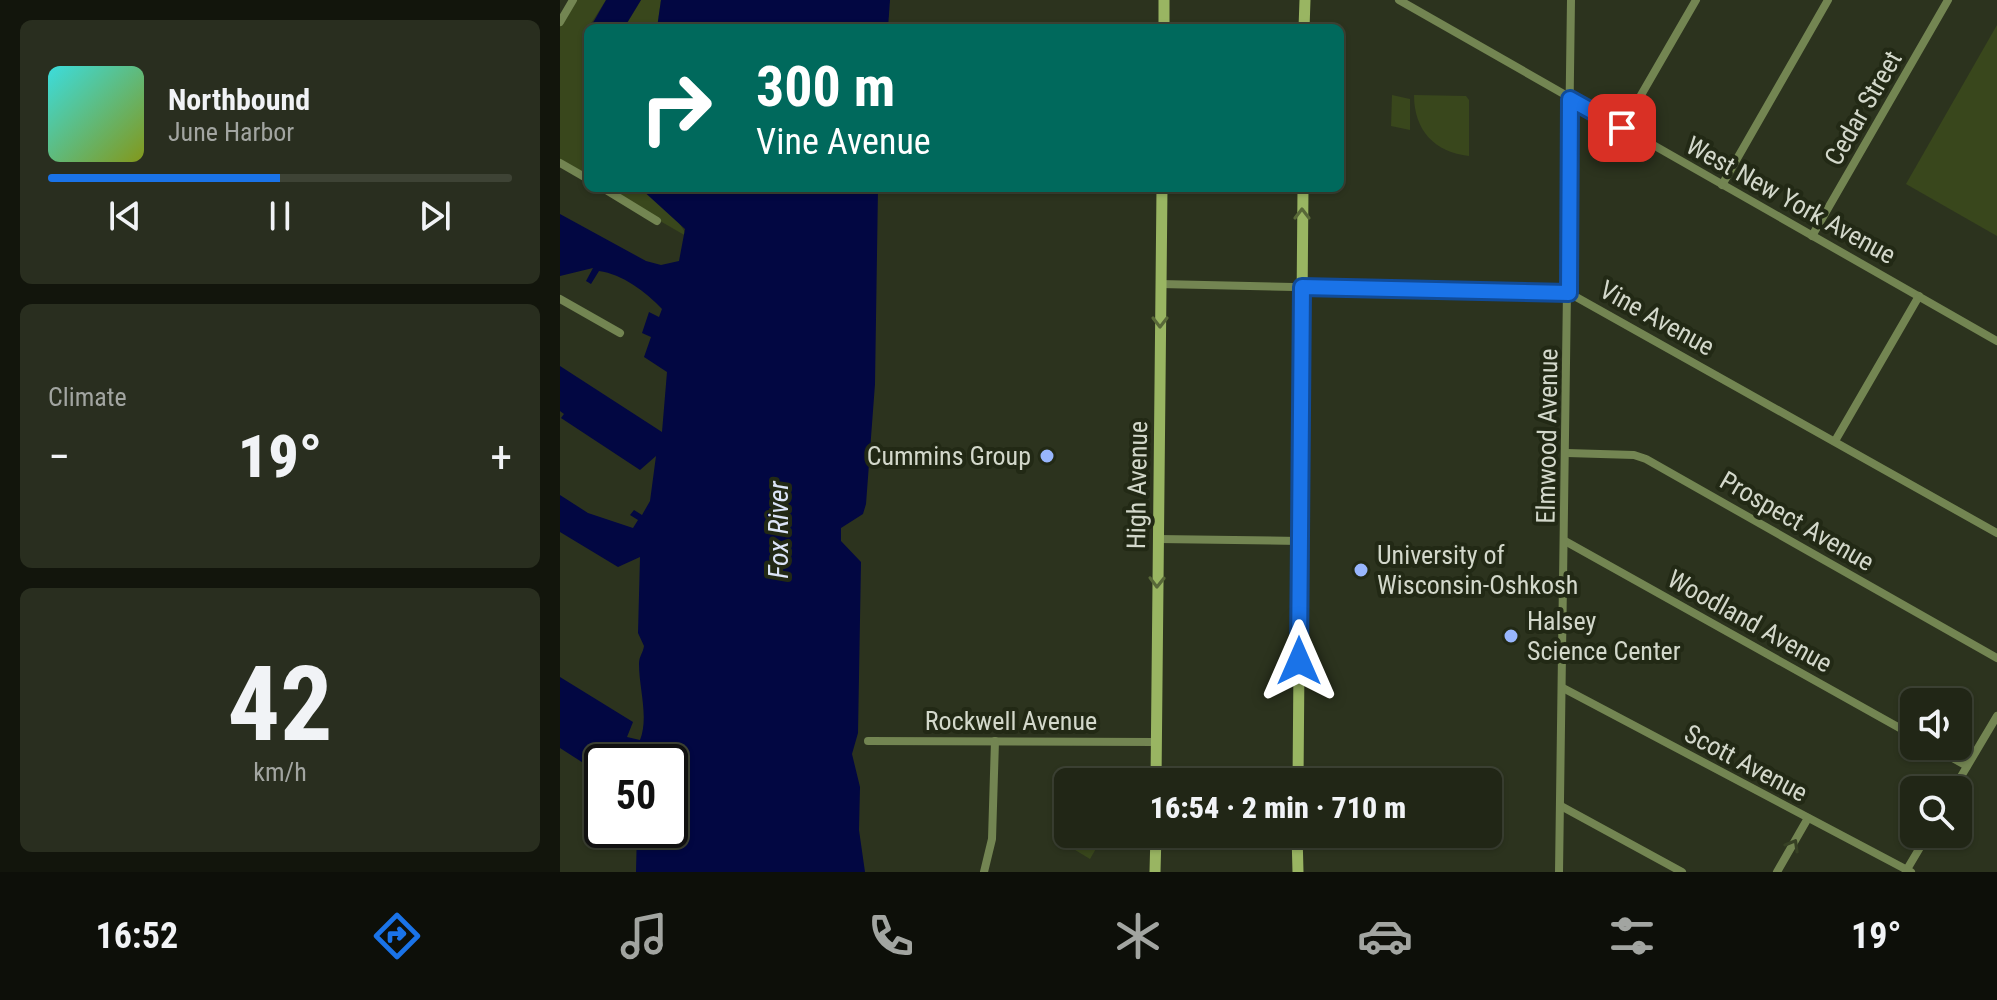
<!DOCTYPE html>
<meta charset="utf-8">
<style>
:root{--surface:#212616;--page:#292e1f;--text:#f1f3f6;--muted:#a2a5a1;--line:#3e4335;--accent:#1a73e8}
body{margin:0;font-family:"Roboto Condensed",sans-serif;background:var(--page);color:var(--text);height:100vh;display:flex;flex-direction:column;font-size:30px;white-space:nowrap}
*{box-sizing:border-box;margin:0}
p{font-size:26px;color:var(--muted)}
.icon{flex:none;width:44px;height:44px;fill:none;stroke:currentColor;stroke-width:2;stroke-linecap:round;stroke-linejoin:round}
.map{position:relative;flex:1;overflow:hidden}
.drawer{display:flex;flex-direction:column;gap:20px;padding:20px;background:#12150c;width:560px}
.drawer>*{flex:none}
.hud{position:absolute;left:24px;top:24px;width:760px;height:168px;border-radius:12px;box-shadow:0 2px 6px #0004,0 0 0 2px var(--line);background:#00695c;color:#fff;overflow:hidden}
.tools{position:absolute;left:1340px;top:688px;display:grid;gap:16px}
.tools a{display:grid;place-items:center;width:72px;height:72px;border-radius:12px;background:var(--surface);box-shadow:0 2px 6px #0004,0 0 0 2px var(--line);font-size:40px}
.speed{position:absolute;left:24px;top:744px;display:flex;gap:16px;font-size:40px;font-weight:700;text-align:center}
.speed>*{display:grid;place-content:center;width:104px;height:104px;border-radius:50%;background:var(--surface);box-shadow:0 2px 6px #0004,0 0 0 2px var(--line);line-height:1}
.speed .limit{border:4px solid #111;border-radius:12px;background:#fff;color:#111}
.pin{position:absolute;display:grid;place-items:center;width:68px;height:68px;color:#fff;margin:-34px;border-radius:16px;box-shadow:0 4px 12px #0006}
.me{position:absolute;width:88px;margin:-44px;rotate:0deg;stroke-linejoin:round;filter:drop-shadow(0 0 6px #0008)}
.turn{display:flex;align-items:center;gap:28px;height:168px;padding:0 40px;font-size:36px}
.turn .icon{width:104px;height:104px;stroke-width:2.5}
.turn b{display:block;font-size:56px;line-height:68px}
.big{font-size:60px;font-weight:800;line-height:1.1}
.drawer .widget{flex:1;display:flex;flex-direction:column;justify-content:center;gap:12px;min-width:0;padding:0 28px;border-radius:12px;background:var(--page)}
.drawer .dial{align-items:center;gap:0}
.dial b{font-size:104px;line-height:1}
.song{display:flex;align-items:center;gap:24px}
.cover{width:96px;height:96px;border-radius:12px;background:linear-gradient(135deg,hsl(180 70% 55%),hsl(70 70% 35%))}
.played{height:8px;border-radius:4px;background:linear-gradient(90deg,var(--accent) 50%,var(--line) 50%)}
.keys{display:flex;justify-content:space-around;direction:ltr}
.heat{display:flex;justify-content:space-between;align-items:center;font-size:44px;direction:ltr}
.trip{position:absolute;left:494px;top:768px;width:448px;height:80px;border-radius:12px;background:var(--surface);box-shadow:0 2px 6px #0004,0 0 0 2px var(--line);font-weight:800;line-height:80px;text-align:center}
.tabs{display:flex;height:128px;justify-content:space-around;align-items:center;background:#0d0f09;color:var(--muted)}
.tabs .icon{width:56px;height:56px}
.tabs .active{color:var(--accent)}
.tabs b{font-size:36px;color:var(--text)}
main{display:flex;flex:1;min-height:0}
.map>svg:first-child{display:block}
.green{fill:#39471c}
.water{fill:#020742}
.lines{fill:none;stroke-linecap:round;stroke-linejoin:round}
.minor{stroke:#738552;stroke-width:8}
.secondary{stroke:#99b562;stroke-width:11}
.oneway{stroke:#586838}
.oneway2{stroke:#364024}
.route-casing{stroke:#114b97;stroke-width:20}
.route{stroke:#1a73e8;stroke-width:14}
.poi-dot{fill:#98b6fd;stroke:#222915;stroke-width:3}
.labels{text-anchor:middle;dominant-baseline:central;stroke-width:8;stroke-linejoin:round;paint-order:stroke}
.street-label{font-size:26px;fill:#d3d8cb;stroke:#222915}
.poi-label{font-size:26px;fill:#d3d8cb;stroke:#222915;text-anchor:start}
.water-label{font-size:28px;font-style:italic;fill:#dbe4f7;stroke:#222915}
</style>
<main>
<section class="drawer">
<div class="widget">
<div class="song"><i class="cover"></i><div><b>Northbound</b><p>June Harbor</p></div></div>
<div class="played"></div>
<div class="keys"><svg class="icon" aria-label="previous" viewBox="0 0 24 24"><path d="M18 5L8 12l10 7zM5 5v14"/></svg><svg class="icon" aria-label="pause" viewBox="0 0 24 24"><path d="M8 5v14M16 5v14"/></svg><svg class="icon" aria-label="next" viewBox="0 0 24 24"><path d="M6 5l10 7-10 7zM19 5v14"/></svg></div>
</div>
<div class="widget"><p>Climate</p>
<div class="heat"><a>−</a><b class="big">19°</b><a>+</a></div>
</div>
<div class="widget dial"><b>42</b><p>km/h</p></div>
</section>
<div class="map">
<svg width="1437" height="872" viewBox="0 0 1437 872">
<rect width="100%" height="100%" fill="#2c331e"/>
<!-- green -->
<g class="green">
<polygon points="13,0 46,0 28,28 28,179 0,163 0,22"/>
<polygon points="81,0 101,0 97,28 64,28"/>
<polygon points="1437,25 1437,236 1346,184"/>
<polygon points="832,95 850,99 850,130 831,126"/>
<path d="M854,95L906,96L909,100V156C874,152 854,130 854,95Z"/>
<path d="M43,188C54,188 72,185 82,189C93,194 125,225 126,236Z"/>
<polygon points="504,816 508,819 508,834 534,834 541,840 530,859 492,836"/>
</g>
<!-- water -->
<g class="water">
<polygon points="46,0 81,0 64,28 30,28"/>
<polygon points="101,0 330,0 328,28 97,28"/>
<path d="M80,188H318L315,384L306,504L303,514L281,528V541L301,562L298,733L292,754L300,787L299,830L305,872H76L77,830H110V762H42V775L0,748V677L73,722L67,737L80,740C89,717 79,689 79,664C79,656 83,653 84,646L78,633L80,557L58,567L0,532V495L28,513L73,528L78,520L70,515L74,510L82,515L90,501L96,456L80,470L1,418L4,414L0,411V366L102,432L107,372L84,357L91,337L82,333L89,312L99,317L102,309C86,292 62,274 39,271L31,284L26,281L33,268L0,276V214L86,261L101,265L119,261L125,229Z"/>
</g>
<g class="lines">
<!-- minor -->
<g class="minor">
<polyline points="839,0 1437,341"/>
<polyline points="0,22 13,0"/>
<polyline points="1062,128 1136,0"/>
<polyline points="0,163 28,179"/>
<polyline points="1162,185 1268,0"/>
<polyline points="43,188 97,221"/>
<polyline points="1252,236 1388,0"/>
<polyline points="600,284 1009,293 1437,533"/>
<polyline points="0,299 60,333"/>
<polyline points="1275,441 1359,296"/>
<polyline points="1007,453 1074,455 1086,459 1437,658"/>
<polyline points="598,539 740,541"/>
<polyline points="1005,541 1354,736"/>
<polyline points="1003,688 1351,872"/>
<polyline points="308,741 595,742"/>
<polyline points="1371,746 1407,766"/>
<polyline points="1393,790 1437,716"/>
<polyline points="1001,806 1122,872"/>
<polyline points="1346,871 1368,834"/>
<polyline points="424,872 432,839 435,741"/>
<polyline points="999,872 1011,0"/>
<polyline points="1217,872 1248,818"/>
</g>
<!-- secondary -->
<g class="secondary">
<polyline points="604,28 604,0"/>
<polyline points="744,28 745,0"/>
<polyline points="596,782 602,188"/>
<polyline points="738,782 743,188"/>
<polyline points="737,834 738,872"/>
<polyline points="595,872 596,834"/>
</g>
</g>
<!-- one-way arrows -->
<defs><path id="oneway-chevron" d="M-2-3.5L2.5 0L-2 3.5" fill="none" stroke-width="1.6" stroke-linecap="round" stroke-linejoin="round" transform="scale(2)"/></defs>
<g class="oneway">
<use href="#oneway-chevron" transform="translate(742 214) rotate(-90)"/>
<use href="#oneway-chevron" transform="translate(600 322) rotate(90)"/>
<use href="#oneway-chevron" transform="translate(597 582) rotate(91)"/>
</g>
<use class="oneway2" href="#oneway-chevron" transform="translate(1233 845) rotate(-60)"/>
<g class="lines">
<!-- route casing -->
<g class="route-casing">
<polyline id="route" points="739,661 742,287 1009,293 1010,99 1062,128"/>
</g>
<!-- route -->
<use href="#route" class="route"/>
</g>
<!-- markers -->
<g class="poi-dot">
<circle cx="487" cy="456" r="8"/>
<circle cx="801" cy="570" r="8"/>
<circle cx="951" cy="636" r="8"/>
</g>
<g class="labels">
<!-- street labels -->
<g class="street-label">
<text transform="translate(1303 108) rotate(-60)">Cedar Street</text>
<text transform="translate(1231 200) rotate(29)">West New York Avenue</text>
<text transform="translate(1097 318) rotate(29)">Vine Avenue</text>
<text transform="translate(987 436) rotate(-89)">Elmwood Avenue</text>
<text transform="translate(577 485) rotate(-89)">High Avenue</text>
<text transform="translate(1237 521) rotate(30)">Prospect Avenue</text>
<text transform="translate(1190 621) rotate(29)">Woodland Avenue</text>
<text x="451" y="721">Rockwell Avenue</text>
<text transform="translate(1186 763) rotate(28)">Scott Avenue</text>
</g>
<!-- poi labels -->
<g class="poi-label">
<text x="471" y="456" text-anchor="end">Cummins Group</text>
<text x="817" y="555">University of<tspan x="817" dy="30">Wisconsin-Oshkosh</tspan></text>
<text x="967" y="621">Halsey<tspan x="967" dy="30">Science Center</tspan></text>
</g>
<!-- water labels -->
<g class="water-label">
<text transform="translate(218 530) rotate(-90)">Fox River</text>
</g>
</g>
</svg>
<div class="tools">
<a><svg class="icon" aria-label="sound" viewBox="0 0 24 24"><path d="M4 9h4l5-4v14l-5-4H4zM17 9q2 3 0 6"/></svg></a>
<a><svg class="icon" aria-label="search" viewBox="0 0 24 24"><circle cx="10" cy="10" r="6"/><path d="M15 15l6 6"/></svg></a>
</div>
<div class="speed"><div class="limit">50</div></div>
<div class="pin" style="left:1062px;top:128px;background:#d93025"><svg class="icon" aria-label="arrive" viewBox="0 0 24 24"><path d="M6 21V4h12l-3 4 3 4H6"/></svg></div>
<svg class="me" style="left:739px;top:661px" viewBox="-20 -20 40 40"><path d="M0-17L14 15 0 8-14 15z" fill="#1a73e8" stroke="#fff" stroke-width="4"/></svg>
<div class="trip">16:54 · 2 min · 710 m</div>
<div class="hud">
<div class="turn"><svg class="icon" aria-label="right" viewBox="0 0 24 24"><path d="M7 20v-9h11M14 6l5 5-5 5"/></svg><div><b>300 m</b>Vine Avenue</div></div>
</div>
</div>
</main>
<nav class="tabs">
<b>16:52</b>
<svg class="icon active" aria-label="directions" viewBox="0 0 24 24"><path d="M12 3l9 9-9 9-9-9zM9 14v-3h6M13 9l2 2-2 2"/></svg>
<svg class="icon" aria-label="music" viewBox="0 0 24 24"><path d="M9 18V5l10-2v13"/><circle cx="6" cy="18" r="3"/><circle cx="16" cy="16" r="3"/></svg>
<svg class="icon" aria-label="phone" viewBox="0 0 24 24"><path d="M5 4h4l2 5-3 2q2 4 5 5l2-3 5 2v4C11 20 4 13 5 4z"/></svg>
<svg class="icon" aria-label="climate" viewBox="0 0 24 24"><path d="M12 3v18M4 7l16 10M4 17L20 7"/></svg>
<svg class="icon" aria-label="car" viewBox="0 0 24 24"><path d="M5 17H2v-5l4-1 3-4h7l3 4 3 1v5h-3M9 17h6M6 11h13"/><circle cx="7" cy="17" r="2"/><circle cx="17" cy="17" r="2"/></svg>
<svg class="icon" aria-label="filters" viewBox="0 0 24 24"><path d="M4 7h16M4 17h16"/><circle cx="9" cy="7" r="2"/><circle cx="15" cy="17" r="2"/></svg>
<b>19°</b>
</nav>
